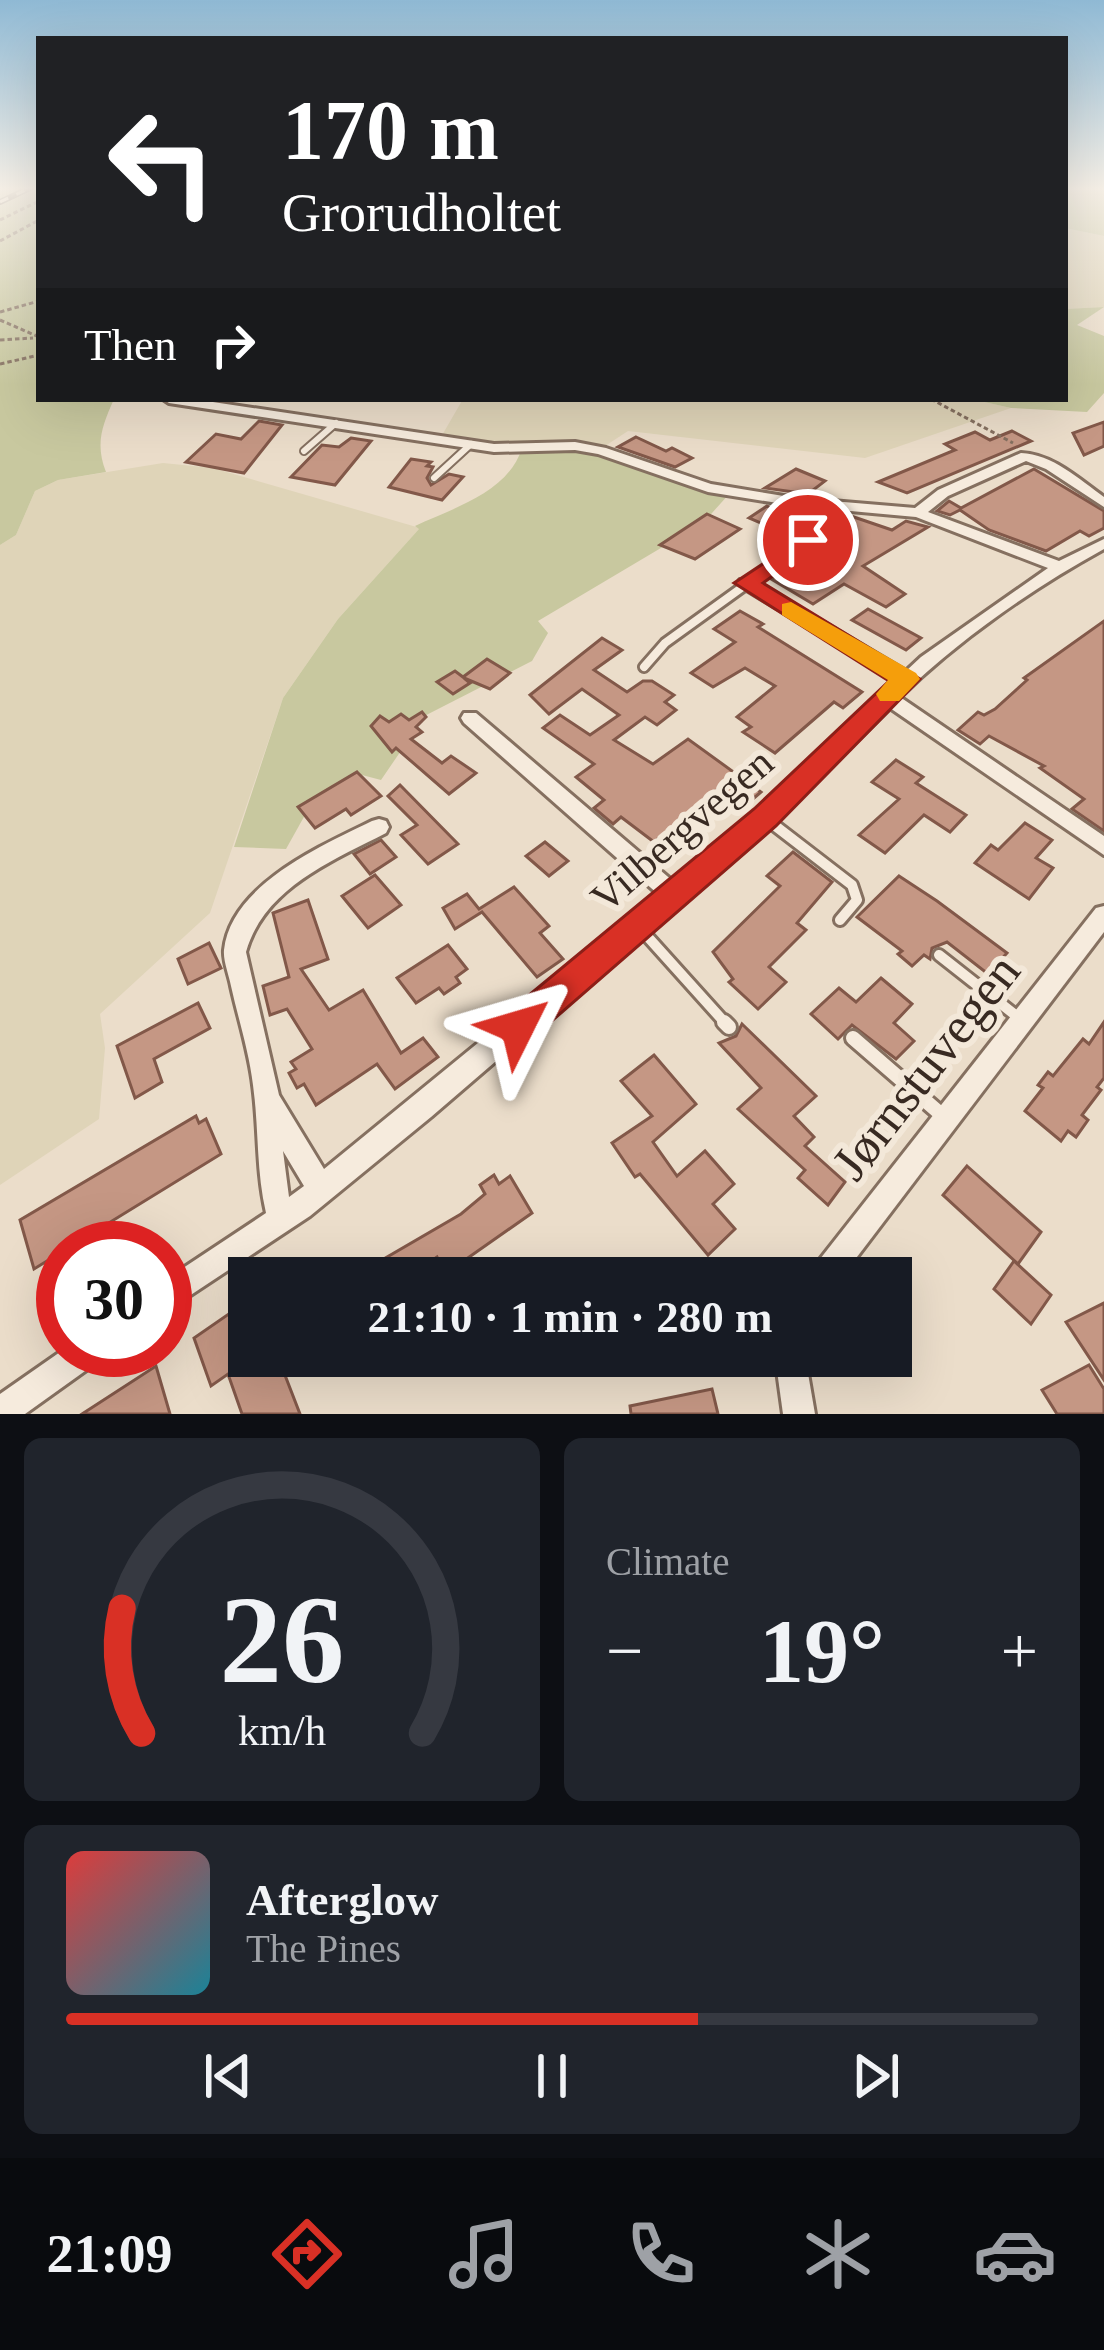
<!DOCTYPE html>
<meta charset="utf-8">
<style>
:root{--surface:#171b24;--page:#20242c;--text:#f1f3f6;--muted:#9ea1a6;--line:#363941;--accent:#d93025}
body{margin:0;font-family:"Times New Roman",serif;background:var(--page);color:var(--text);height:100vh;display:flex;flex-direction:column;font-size:45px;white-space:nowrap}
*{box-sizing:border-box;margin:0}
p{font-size:39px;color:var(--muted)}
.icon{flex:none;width:66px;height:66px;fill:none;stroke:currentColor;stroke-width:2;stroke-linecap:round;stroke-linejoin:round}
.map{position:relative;height:1414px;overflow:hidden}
.drawer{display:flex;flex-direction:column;gap:24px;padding:24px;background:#0d0f14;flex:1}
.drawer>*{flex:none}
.hud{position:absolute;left:36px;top:36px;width:1032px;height:366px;border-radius:0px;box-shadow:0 12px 48px #0002;background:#202124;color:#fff;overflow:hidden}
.speed{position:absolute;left:36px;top:1221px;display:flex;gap:24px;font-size:60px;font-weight:700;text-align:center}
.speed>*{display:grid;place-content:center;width:156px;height:156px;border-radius:50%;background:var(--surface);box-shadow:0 12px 48px #0002;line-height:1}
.speed .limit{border:18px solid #d22;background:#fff;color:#111}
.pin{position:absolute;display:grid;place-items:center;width:102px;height:102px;color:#fff;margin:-51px;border:6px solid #fff;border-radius:50%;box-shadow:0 3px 12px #0007}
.me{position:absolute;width:132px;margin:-66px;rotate:50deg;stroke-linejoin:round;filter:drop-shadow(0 0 9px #0008)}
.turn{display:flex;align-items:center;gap:42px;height:252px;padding:0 48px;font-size:54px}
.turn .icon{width:156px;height:156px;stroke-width:2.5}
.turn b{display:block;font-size:84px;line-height:102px}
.then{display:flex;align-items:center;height:114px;padding:0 48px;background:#0003;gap:24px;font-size:45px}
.big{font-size:90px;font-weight:700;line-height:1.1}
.drawer .widget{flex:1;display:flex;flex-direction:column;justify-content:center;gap:18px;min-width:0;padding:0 42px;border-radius:18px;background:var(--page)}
.drawer .dial{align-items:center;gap:0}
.dial svg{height:312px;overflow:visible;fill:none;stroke:var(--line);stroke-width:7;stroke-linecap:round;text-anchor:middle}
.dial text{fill:var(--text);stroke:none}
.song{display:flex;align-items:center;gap:36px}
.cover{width:144px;height:144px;border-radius:18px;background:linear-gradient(135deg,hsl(0 70% 55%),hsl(190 70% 35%))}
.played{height:12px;border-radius:6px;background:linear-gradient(90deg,var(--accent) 65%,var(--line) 65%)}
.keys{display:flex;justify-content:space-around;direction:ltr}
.heat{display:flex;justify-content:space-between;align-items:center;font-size:66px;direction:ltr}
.drawer .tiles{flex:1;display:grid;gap:24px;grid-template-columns:1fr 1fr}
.widget:last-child{grid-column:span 2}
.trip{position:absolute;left:228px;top:1257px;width:684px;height:120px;border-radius:0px;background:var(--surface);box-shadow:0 12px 48px #0002;font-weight:700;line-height:120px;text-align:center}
.menu{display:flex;height:192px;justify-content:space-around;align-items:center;background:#090b0e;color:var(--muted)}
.menu .icon{width:84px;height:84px}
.menu .current{color:var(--accent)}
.menu b{font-size:54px;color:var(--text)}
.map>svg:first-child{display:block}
.farmland{fill:#dfd4b8}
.green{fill:#c8c89f}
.building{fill:#c59784;stroke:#825849;stroke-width:3}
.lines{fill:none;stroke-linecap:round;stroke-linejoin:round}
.lane-far3-casing{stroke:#857060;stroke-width:10}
.lane-far2-casing{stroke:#857060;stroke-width:14}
.lane-far1-casing{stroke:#857060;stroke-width:16}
.lane-casing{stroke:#857060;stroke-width:20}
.street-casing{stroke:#857060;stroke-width:6}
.path{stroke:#857060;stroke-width:3;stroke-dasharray:4.5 3;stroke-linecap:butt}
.lane-far3{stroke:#f6ebdd;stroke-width:6}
.lane-far2{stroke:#f6ebdd;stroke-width:8}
.lane-far1{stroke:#f6ebdd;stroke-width:10}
.lane{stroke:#f6ebdd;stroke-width:14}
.street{fill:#f6ebdd;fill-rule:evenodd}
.rail-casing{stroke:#382a22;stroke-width:6}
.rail{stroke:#f3e8d9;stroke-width:3;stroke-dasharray:9;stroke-linecap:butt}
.route{fill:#d93025;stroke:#8d1f18;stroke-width:3}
.slow{fill:#f59e0b}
.labels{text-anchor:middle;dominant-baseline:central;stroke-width:12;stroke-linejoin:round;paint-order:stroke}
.street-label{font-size:42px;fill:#382a22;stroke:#f3e8d9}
.near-street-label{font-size:51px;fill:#382a22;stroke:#f3e8d9}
</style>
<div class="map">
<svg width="1104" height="1414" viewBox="0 0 1104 1414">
<rect width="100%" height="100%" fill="#ebddca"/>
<!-- farmland -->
<g class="farmland">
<polygon points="1065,228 1104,236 1104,307 1065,309"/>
<polygon points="463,399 971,399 1011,408 865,458 628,431 599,450 505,448 441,437"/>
<polygon points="163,463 213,468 420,528 338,619 283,698 210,913 100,1014 105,1048 99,1119 0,1185 0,545 16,535 35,491 58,480"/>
</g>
<!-- green -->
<g class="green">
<path d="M0,187H39V399H114C102,426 95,444 106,472L58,480L35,491L16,535L0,545Z"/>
<polygon points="1065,187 1104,188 1104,236 1065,228"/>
<polygon points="1104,307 1077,325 1104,336 1104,393 1087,412 1011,408 971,399 1065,399 1065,309"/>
<path d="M522,448L599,450L730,493L703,523L538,621L548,633L532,661L395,731L407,742L381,780L362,775L305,815L286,849L234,847L283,698L338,619L419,529L415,526C453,508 508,493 522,448Z"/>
</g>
<!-- building -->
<g class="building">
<polygon points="259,421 282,425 244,473 186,462 216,434 241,439"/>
<polygon points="1104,422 1104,446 1084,455 1073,433"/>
<polygon points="1012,431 1031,441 907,493 878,482 955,450 945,444 975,432 990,440"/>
<polygon points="636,437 666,451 672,448 692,458 675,467 618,447"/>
<polygon points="351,438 371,441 335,485 291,477 322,445 339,447"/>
<polygon points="411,459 431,462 427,466 433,467 427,478 431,485 449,474 463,477 442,500 389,487"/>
<polygon points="796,469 825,481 808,494 765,488"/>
<polygon points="1034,469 1104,511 1104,528 1089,536 1080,531 1046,551 989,530 960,510 950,515 937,511 949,501 961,508"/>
<polygon points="767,506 824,531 848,515 892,530 906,521 928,527 863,566 905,594 886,607 844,584 813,604 771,579 815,548 816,540 810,532 796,538 749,518"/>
<polygon points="707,514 740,529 695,559 660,545"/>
<polygon points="868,609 921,638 906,650 852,620"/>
<polygon points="740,611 763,624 758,627 862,692 843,708 834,702 775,753 743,732 751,727 737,717 775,686 745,668 713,687 691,673 735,642 714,629"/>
<polygon points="1104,621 1104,831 1072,809 1084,799 1040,768 1044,766 989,736 980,744 958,730 978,712 984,715 995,709 1027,680 1024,678"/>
<polygon points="602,638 622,650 594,670 627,692 643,681 652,681 674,695 665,702 676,710 657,725 645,717 614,740 653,764 688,739 761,792 747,804 740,799 733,805 715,791 685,816 690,820 669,837 665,833 654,842 621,817 613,824 594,808 604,800 576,777 594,764 543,728 560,715 590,735 619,715 582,689 549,714 530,695"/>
<polygon points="487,659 510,673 490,689 464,678 470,683 453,694 437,682 455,671 463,677"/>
<polygon points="422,712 426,717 416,727 422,732 411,739 442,763 451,756 476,773 449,794 396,748 392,752 371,726 380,716 389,722 401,714 409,720"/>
<polygon points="896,760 923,777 916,783 966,815 950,832 924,815 885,853 859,835 899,799 872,782"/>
<polygon points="357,772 381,796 351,815 346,809 315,828 298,807"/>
<polygon points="400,785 458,844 428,864 401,835 417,825 388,796"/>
<polygon points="1025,823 1052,840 1036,858 1053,868 1029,899 975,863 991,845 998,850"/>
<polygon points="381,840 396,857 370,874 354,854"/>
<polygon points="545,842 568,861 549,876 526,856"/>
<polygon points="793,852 832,882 797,923 806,930 769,967 786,982 758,1009 729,982 733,979 713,952 780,886 767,876"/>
<polygon points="375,875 401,905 368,928 342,896"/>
<polygon points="899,876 937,901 1007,953 988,974 947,942 932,948 930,959 924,955 912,966 898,954 902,951 857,917"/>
<polygon points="514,887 549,926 540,933 563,959 537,977 482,912 455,929 443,908 467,894 479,909"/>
<polygon points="308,900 328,959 301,969 329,1010 363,990 401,1053 423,1038 438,1057 395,1089 377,1064 316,1105 304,1084 297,1088 289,1073 296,1069 291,1062 312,1049 287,1009 270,1015 263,986 289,977 273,913"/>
<polygon points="209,943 221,968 188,984 178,959"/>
<polygon points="448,945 467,969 456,977 460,983 444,994 439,988 416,1003 397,978"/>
<polygon points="881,978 912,1004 894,1023 914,1041 896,1059 852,1025 838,1039 811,1014 839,988 856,1002"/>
<polygon points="198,1003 210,1028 154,1059 162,1082 135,1098 117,1046"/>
<polygon points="1104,1022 1104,1078 1097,1087 1101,1090 1082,1115 1088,1120 1076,1137 1068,1131 1061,1141 1025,1111 1043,1088 1038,1085 1048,1072 1053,1076 1083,1039 1089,1044"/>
<polygon points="742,1024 816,1096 794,1116 814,1137 805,1146 845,1182 828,1205 798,1178 805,1170 738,1109 761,1088 719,1043 736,1036"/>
<polygon points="654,1055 696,1104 653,1142 677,1176 705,1151 734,1184 713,1204 735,1229 708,1255 640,1174 635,1177 612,1143 652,1116 621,1081"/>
<polygon points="196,1116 199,1123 206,1119 221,1154 34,1269 20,1220"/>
<polygon points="967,1166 1041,1232 1018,1264 943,1195"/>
<polygon points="494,1175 499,1184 510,1176 532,1213 445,1274 437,1257 407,1278 351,1278 461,1214 485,1194 480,1185"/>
<polygon points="1014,1261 1051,1295 1031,1324 994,1289"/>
<polygon points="249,1300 249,1356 302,1356 283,1370 300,1414 242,1414 228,1374 211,1386 194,1338"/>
<polygon points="1104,1303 1104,1380 1066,1322"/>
<polygon points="1089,1365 1104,1389 1104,1414 1057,1414 1042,1390"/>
<polygon points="156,1366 170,1414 82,1414"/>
<polygon points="712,1389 718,1414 631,1414 630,1406"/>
</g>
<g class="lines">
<!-- lane-far3 casing -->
<g class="lane-far3-casing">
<g id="lane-far3">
<polyline points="304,451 336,423"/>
<polyline points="434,478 471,444"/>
</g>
</g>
<!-- lane-far2 casing -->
<g class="lane-far2-casing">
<polyline id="lane-far2" points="644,667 665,643 808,540"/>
</g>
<!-- lane-far1 casing -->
<g class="lane-far1-casing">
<g id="lane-far1">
<polyline points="765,818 852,885 857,900 840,920"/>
<polyline points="638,926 727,1025"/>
<polyline points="939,955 1019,1018"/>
</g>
</g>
<!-- lane casing -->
<g class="lane-casing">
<g id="lane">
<polyline points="724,1022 729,1027"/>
<polyline points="853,1038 943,1116"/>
</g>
</g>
<!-- street casing -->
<g class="street-casing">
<g id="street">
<path d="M163,399H193L494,444L575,442L606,448L711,484L796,498L915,508L938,490L1021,453C1052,454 1079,479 1104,497V507L1046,469L1026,461L948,496L928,512L1059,561L1104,539V549C1033,588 958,640 900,697L1104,836V855L890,708L772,824L431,1117L310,1216L165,1312V1280L266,1213C256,1170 259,1128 253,1085C249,1051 238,1018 231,986C229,975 223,961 224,950C231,885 321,846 372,821L379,819L386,821L389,827L386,833C332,861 264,888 246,952L279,1095L324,1169L659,895L464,723L461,718L464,713H476L674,882L758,812L896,680L740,586L738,583L740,580H752L906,671L921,657L1048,568L916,517L796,506L708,492L598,454L575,450L494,452L169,403ZM283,1151L304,1186L289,1197Z"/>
<polygon points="1104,906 1104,932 841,1278 809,1278 813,1268 1096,908"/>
<polygon points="63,1350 103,1350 99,1361 25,1414 0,1414 0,1394"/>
<polygon points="775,1356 805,1356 815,1414 783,1414"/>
</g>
</g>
<!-- path -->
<g class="path">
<polyline points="0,220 39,201"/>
<polyline points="0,241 39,220"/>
<polyline points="0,312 39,301"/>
<polyline points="0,320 39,337"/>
<polyline points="0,340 33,338"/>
<polyline points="0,364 39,355"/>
<polyline points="931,399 1013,443"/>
</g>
<!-- lane-far3 -->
<use href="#lane-far3" class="lane-far3"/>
<!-- lane-far2 -->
<use href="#lane-far2" class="lane-far2"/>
<!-- lane-far1 -->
<use href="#lane-far1" class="lane-far1"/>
<!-- lane -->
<use href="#lane" class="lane"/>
<!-- street -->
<use href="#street" class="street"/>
<!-- rail casing -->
<g class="rail-casing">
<polyline id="rail" points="0,202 32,187"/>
</g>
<!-- rail -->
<use href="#rail" class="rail"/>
</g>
<!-- sky -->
<linearGradient id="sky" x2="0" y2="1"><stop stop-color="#8fb9d4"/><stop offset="0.49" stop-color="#f6f0e7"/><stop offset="1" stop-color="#f6f0e7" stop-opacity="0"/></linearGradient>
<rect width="1104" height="385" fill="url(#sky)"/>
<!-- route -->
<polygon class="route" points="808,534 816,536 816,545 763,583 920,679 776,826 531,1039 518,1044 505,1039 500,1027 505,1015 754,809 889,681 734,583"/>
<!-- slow -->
<polygon class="slow" points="791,602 916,673 920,679 899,701 880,701 876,694 888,680 782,615 782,604"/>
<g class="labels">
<!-- street labels -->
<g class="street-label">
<text transform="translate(682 830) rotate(-41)">Vilbergvegen</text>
</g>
<!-- near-street labels -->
<g class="near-street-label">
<text transform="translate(926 1067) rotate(-52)">Jørnstuvegen</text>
</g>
</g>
</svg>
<div class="speed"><div class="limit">30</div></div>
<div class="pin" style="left:808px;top:540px;background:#d93025"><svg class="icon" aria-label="arrive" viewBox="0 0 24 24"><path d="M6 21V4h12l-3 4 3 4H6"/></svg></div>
<svg class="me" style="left:518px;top:1027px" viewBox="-20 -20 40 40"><path d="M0-17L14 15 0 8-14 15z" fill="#d93025" stroke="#fff" stroke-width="4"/></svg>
<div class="trip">21:10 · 1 min · 280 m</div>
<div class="hud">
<div class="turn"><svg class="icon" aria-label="left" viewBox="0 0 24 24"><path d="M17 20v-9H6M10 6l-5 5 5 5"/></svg><div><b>170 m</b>Grorudholtet</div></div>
<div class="then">Then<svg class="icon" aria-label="right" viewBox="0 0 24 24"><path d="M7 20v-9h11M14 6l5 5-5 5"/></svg></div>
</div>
</div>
<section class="drawer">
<div class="tiles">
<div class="widget dial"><svg viewBox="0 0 100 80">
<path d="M14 69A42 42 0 1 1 86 69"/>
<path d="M14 69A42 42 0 0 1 9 37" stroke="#d93025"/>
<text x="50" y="56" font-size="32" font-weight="700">26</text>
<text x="50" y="72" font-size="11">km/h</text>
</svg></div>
<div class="widget"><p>Climate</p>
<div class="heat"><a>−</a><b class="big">19°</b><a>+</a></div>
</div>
<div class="widget">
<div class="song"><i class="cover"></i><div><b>Afterglow</b><p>The Pines</p></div></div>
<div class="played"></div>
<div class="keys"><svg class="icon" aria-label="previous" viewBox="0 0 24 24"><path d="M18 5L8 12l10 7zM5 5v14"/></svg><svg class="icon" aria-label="pause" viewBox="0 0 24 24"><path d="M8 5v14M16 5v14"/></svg><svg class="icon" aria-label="next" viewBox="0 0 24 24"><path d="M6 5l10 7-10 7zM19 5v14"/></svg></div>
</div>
</div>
</section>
<nav class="menu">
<b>21:09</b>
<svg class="icon current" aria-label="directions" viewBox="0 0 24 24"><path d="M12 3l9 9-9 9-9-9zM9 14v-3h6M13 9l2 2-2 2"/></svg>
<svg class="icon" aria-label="music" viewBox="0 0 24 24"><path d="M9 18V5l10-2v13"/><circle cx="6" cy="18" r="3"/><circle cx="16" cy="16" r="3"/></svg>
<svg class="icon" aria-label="phone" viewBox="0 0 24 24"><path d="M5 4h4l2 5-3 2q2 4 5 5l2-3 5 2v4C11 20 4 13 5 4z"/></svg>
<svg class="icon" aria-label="climate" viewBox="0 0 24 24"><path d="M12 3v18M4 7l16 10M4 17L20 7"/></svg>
<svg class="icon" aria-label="car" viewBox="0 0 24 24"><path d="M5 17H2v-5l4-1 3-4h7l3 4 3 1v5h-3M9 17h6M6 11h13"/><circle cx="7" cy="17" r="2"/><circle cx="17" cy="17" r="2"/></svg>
</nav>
